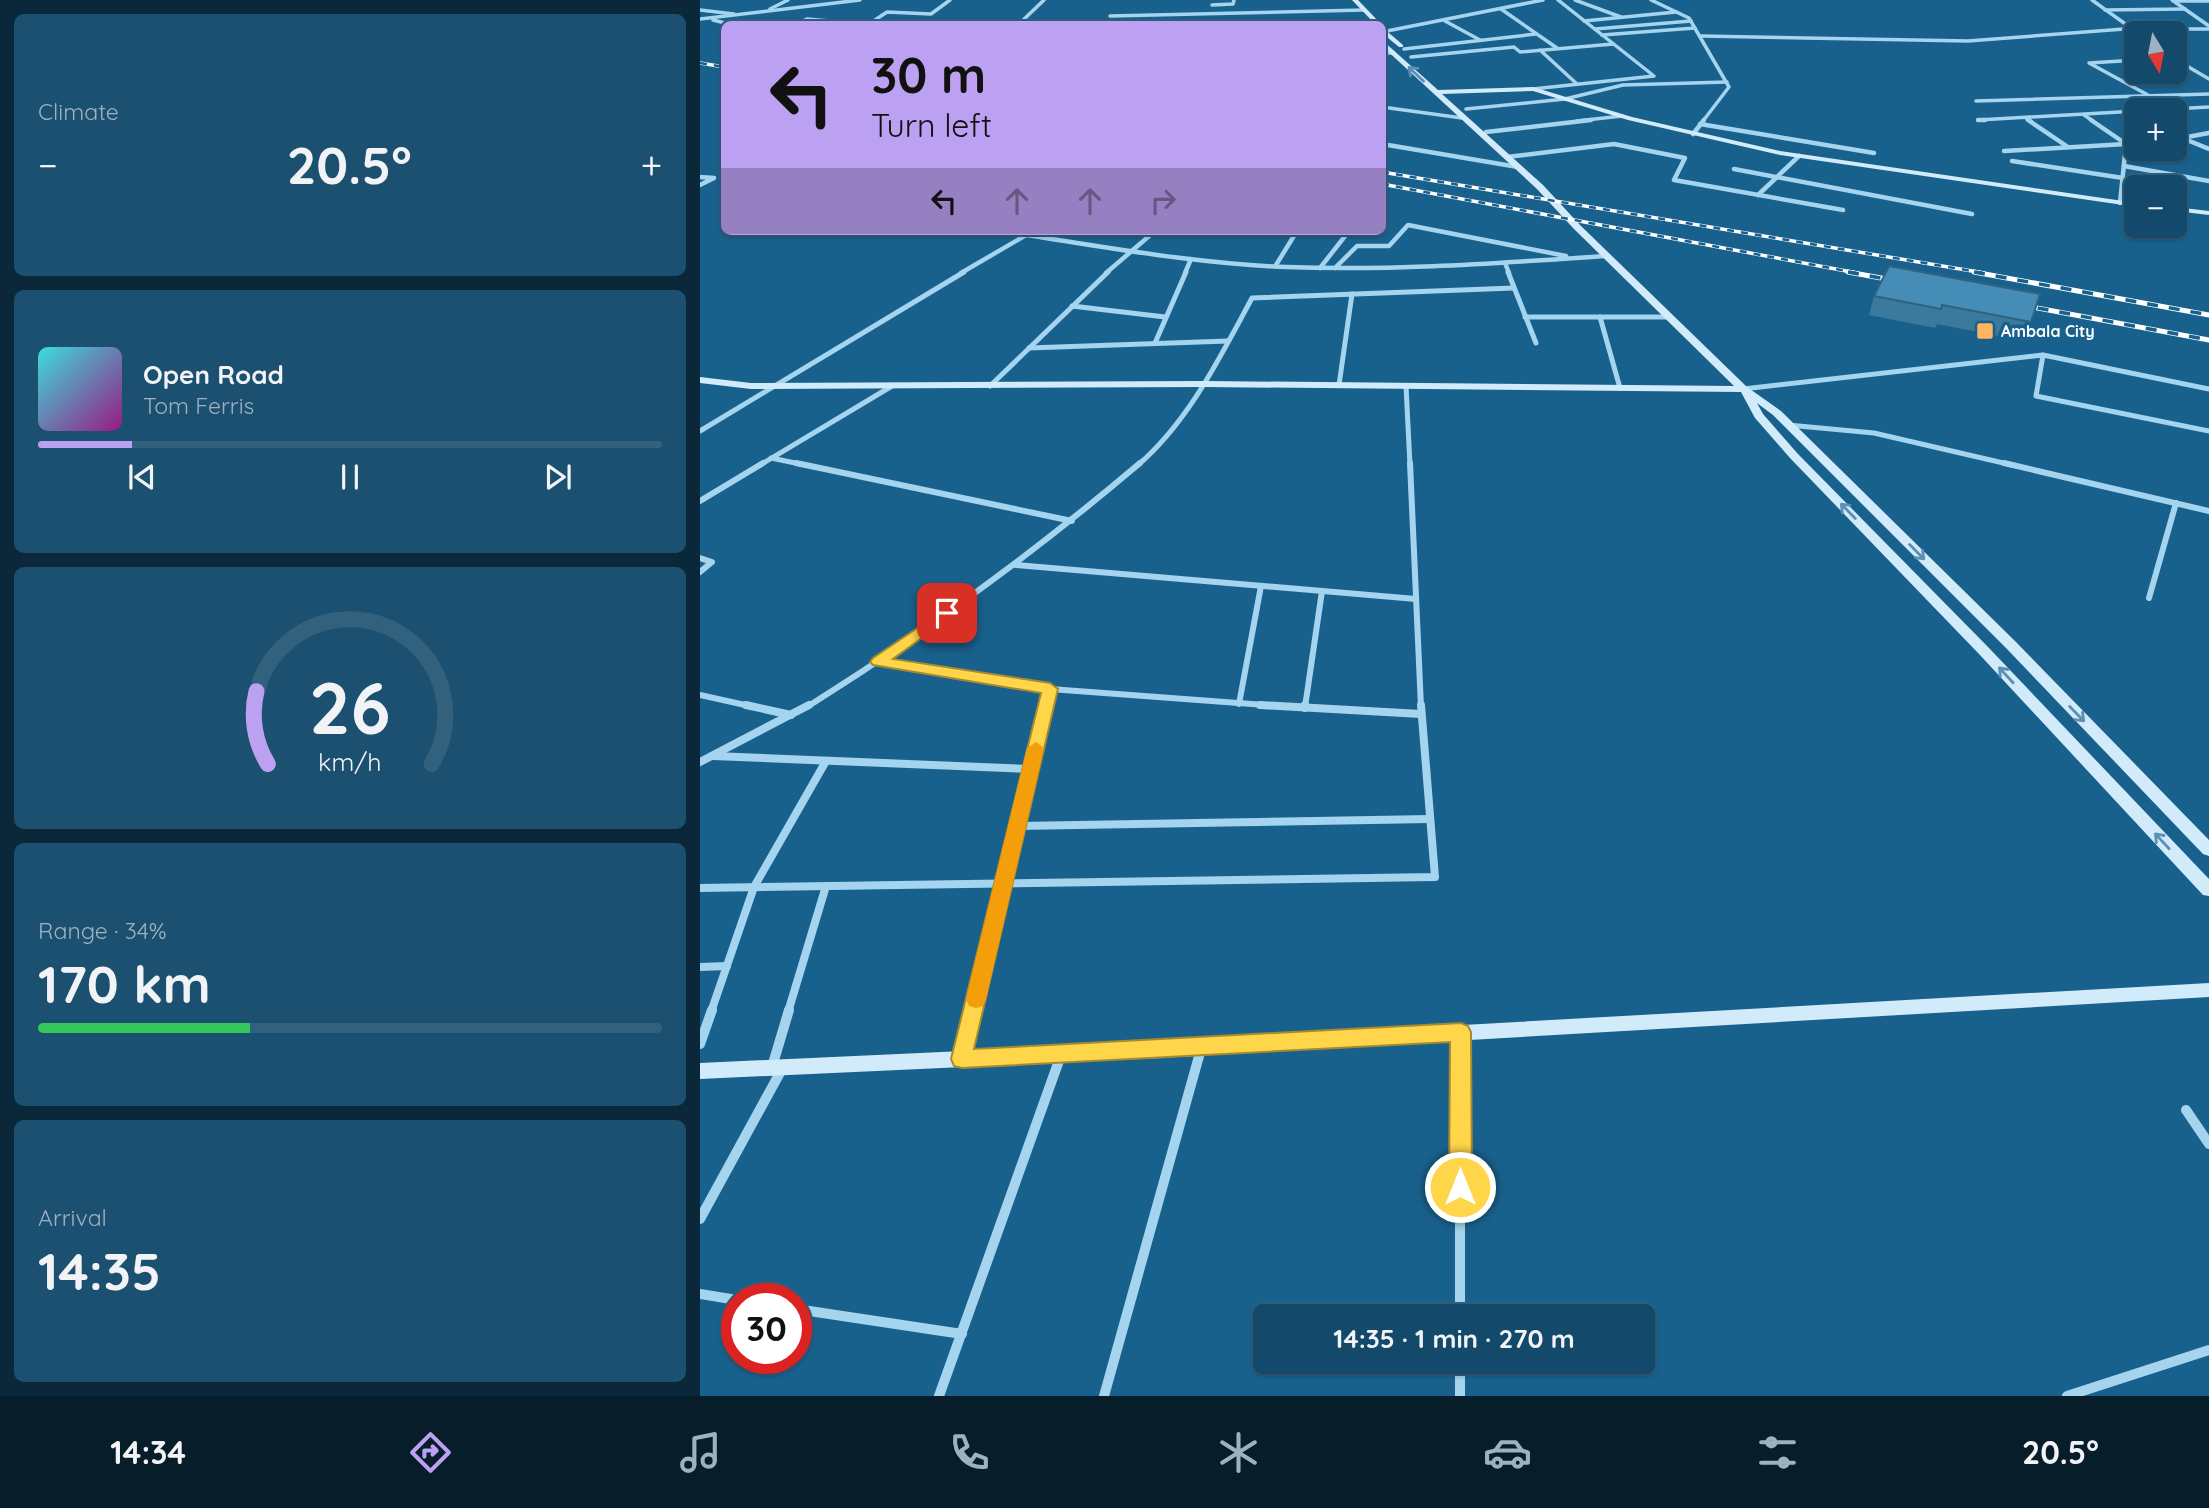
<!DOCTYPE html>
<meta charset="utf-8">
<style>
:root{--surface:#13496a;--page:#1c5070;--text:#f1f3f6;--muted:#9db2c1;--line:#32617e;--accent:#bca0f2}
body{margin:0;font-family:Quicksand,sans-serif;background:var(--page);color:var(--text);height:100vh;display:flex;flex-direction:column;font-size:26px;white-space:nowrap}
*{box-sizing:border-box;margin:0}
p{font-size:23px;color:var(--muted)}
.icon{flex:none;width:38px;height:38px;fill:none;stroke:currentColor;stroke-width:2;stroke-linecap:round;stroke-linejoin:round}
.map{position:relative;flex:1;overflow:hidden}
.panel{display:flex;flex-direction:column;gap:14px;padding:14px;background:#0a283a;width:700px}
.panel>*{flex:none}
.top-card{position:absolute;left:21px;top:21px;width:665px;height:214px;border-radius:10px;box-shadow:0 2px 5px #0004,0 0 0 2px var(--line);background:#bca0f2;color:#111;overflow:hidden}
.needle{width:46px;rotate:170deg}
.buttons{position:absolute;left:1424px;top:21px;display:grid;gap:14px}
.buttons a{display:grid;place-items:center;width:63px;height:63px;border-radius:10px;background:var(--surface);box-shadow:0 2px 5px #0004,0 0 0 2px var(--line);font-size:35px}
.speed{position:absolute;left:21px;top:1283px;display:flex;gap:14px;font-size:35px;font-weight:700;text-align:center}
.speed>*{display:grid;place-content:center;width:91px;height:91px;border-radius:50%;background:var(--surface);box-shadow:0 2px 5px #0004,0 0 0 2px var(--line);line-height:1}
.speed .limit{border:10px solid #d22;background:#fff;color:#111}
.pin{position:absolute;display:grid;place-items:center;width:60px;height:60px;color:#fff;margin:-30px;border-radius:14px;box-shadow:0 4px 10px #0006}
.me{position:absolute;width:77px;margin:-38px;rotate:0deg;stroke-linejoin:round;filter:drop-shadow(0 0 5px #0008)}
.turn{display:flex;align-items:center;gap:24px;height:147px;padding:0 35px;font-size:32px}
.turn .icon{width:91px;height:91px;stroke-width:2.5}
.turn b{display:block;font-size:49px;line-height:60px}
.lanes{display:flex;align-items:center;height:66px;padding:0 35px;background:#0003;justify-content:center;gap:35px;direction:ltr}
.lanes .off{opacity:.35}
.big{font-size:52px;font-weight:700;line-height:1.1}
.panel .widget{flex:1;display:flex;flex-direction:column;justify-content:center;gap:10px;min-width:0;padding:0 24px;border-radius:10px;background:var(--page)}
.panel .dial{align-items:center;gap:0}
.dial svg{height:182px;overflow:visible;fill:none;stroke:var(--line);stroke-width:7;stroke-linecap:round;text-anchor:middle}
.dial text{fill:var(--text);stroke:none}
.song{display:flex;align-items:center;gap:21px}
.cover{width:84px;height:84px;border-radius:10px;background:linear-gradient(135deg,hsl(180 70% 55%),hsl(310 70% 35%))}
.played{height:7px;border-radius:4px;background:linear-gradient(90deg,var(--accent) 15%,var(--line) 15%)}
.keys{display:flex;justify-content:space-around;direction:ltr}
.heat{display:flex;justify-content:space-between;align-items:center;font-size:38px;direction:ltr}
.charge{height:10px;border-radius:5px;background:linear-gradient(90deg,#34c759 34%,var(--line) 0)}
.trip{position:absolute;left:553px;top:1304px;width:402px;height:70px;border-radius:10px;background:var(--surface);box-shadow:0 2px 5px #0004,0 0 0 2px var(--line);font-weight:700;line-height:70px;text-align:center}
.menu{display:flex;height:112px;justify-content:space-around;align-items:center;background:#081d2a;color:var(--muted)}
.menu .icon{width:49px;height:49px}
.menu .active{color:var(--accent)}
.menu b{font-size:32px;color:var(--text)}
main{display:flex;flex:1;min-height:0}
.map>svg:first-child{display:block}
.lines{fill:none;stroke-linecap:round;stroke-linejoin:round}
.street-far5{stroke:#a4d4ee;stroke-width:3.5}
.street-far4{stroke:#a4d4ee;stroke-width:4.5}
.street-far3{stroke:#a4d4ee;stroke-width:5}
.street-far2{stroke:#a4d4ee;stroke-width:6}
.street-far1{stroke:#a4d4ee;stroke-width:8}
.street{stroke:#a4d4ee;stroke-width:10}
.secondary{fill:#d2ebfa;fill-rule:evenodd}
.rail-far1-casing{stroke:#fff;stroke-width:3.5}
.rail-casing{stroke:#fff;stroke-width:5}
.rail-far1{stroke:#19618d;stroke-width:2.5;stroke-dasharray:7;stroke-linecap:butt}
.rail{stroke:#19618d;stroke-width:3.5;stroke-dasharray:11;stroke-linecap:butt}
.wall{fill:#3b799d}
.building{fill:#458db7;stroke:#306380;stroke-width:2}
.oneway{stroke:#5a91b3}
.route{fill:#ffd54a;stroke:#a68a30;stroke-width:2}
.slow{fill:#f59e0b}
.poi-dot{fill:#ffb462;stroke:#19618d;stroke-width:2.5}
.labels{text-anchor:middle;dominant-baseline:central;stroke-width:7;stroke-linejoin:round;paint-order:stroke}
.far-poi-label{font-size:16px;font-weight:bold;fill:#fff;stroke:#19618d;text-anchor:start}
</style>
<main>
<section class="panel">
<div class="widget"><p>Climate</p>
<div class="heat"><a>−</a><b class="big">20.5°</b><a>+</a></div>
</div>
<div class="widget">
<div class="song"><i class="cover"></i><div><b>Open Road</b><p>Tom Ferris</p></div></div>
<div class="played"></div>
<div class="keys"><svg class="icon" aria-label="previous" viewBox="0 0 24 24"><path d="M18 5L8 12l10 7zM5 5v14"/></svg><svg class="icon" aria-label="pause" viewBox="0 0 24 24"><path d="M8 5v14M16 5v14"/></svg><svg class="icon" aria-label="next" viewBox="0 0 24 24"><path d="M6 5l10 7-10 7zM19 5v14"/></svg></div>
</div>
<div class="widget dial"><svg viewBox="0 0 100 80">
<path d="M14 69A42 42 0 1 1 86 69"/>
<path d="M14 69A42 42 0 0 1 9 37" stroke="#bca0f2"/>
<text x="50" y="56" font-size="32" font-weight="700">26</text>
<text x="50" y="72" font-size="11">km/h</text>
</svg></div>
<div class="widget"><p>Range · 34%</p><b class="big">170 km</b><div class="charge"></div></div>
<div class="widget"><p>Arrival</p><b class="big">14:35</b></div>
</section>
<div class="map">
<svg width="1509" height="1396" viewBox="0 0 1509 1396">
<rect width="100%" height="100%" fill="#19618d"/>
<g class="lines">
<!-- street-far5 -->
<g class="street-far5">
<polyline points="875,0 921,17"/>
<polyline points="951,0 989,18 1029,87 1003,121"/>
<polyline points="1392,0 1431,28"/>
<polyline points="1472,0 1509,26"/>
<polyline points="1475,1 1509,1"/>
<polyline points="512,5 533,4 534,0"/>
<polyline points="70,9 88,0"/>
<polyline points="801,9 857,48"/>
<polyline points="0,10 34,14"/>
<polyline points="1405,10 1485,9"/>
<polyline points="410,16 664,10"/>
<polyline points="0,19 160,0"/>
<polyline points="13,20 29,24"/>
<polyline points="745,21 780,40"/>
<polyline points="884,21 976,12"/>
<polyline points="96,24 107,19 165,24"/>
<polyline points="169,24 187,12 231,14 250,0"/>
<polyline points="319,24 344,0"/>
<polyline points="895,29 991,21"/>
<polyline points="682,32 843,0"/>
<polyline points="902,35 995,28"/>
<polyline points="1001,36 1268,41 1424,29 1509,29"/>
<polyline points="704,49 836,34"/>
<polyline points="840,50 877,84"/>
<polyline points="682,53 694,53"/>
<polyline points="711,57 814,47 820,52 913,44"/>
<polyline points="1475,59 1509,79"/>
<polyline points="1437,60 1389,63 1448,95"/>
<polyline points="833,89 954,76 858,0"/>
<polyline points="1276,101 1509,94"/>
<polyline points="682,107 762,118"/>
<polyline points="766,109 865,99 923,85 1027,82"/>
<polyline points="1454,110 1509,107"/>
<polyline points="1384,115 1393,121"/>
<polyline points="1326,118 1331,121"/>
<polyline points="1278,120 1437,111"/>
<polyline points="877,121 922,116"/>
</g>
<!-- street-far4 -->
<g class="street-far4">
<polyline points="1278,120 1285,120"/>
<polyline points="1328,120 1368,147"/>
<polyline points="1391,120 1426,144 1420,203"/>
<polyline points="1000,124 1174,153"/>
<polyline points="786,132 891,120"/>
<polyline points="1509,133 1482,138 1509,149"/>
<polyline points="993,134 1004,120"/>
<polyline points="682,144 818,167"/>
<polyline points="1304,151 1426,144"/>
<polyline points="807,157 914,144 985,158 974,180 1143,210"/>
<polyline points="1312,161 1423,178"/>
<polyline points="1424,166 1509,181"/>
<polyline points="1034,169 1272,214"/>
<polyline points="0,177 14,178 0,185"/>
<polyline points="1058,195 1099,156"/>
<path d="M326,235C412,248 499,264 586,267C693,271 799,263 906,256"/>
<polyline points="805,263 809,273"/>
<polyline points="576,265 597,231"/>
<polyline points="620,268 649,231"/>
<polyline points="635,268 657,246 689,246 708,225 866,256"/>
<polyline points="261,273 333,231"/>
<polyline points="406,273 455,231"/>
<polyline points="485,273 491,259"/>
</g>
<!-- street-far3 -->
<g class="street-far3">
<polyline points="808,272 836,343"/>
<polyline points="372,306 465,317"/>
<polyline points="825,317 969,317"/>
<polyline points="900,317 920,388"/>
<polyline points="455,343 486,272"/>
<polyline points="329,348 528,341"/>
<polyline points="1343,355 1336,396 1509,431"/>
<polyline points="639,385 652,294"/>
<polyline points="290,386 408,272"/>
<polyline points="706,386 710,465"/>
<polyline points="1043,389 1343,355 1509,389"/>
<polyline points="1088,425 1174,433 1312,465"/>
<polyline points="0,431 264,272"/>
<polyline points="71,458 105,465"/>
<polyline points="60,465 192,386"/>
<path d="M438,465C489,421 520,357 552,298L814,288"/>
</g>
<!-- street-far2 -->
<g class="street-far2">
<polyline points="96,463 372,521"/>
<polyline points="710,463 721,707"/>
<polyline points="1304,463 1509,511"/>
<polyline points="0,501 63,463"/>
<polyline points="0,558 12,562 0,572"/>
<polyline points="316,565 716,599"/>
<polyline points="1449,598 1476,503"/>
<polyline points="178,662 350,689 592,707"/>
<polyline points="0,695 54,707"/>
<polyline points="539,704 561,586"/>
<path d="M107,707C223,634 335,552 440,463"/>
<polyline points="346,707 350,689"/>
<polyline points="605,707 622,591"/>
</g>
<!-- street-far1 -->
<g class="street-far1">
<polyline points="46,705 91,715"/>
<polyline points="560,705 721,714"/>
<polyline points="605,708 605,705"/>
<polyline points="13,756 330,769"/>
<polyline points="0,762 109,705"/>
<polyline points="317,826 730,819"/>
<polyline points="0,888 735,877 721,705"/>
<polyline points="0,967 27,966"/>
<polyline points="11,1012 54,887 126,761"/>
<polyline points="88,1012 126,886"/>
<polyline points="273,1012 346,705"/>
</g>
<!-- street -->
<g class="street">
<polyline points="760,1033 760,1316"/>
<polyline points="0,1044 12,1010"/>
<polyline points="262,1058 273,1010"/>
<polyline points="72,1067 89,1010"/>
<polyline points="1486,1110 1509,1144"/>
<polyline points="0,1219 82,1069"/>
<polyline points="0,1294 37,1300"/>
<polyline points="96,1309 262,1334"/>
<polyline points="760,1362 760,1396"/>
<polyline points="239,1396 361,1055"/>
<polyline points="404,1396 501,1049"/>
<polyline points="1367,1396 1509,1350"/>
</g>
<!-- secondary -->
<g class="secondary">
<polygon points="652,0 658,0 681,24 675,24"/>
<polygon points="682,27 703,45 703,47 699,47 682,33"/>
<polygon points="682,40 738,90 833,87 932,117 1080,151 1437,203 1437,207 1080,155 928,120 833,91 742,94 843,185 880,225 1047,387 1081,411 1316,642 1509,840 1509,856 1503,854 1306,648 1073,415 1057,403 1063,414 1098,454 1289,648 1509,879 1509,896 1503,895 1279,654 1090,458 1055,418 1041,392 505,387 51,389 0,383 0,377 51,383 505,381 1034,386 874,229 837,189 682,46"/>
<polygon points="1475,207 1509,211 1509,215 1475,211"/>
<polygon points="1509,983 1509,997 460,1058 0,1079 0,1063 460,1042"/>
</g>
<!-- rail-far1 casing -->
<g class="rail-far1-casing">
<g id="rail-far1">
<polyline points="0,63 24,67"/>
<polyline points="682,172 1284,273"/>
<polyline points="682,184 1157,273"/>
</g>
</g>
<!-- rail casing -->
<g class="rail-casing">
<g id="rail">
<polyline points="1148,272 1203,282"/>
<polyline points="1274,272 1509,315"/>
<polyline points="1316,304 1509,340"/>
</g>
</g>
<!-- rail-far1 -->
<use href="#rail-far1" class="rail-far1"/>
<!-- rail -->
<use href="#rail" class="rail"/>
</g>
<!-- wall -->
<polygon class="wall" points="1340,294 1324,341 1237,324 1235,328 1169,315 1174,296"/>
<!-- building -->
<polygon class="building" points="1189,266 1340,294 1331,322 1242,305 1241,309 1174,296"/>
<!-- one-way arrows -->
<defs><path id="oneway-shaft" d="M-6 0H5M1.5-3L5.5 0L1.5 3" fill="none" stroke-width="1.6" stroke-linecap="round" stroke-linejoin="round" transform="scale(1.75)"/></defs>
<g class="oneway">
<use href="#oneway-shaft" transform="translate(716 74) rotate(-136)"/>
<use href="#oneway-shaft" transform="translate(1148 511) rotate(-134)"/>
<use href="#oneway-shaft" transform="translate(1217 552) rotate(45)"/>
<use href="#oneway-shaft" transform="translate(1306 675) rotate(-133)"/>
<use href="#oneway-shaft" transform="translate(1377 714) rotate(46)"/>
<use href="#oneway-shaft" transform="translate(1462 841) rotate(-133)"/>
</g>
<!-- route -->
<polygon class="route" points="247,608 254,613 252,616 193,659 350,683 358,689 274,1049 761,1023 768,1026 771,1032 772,1187 768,1195 760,1198 752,1195 749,1187 750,1042 262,1068 254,1066 251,1059 341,693 173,665 170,662 173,658"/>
<!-- slow -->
<polygon class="slow" points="336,742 344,748 286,999 283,1006 276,1008 269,1006 266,999 327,748"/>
<!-- markers -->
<rect class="poi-dot" x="1276" y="322" width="18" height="18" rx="3.5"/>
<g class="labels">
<!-- far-poi labels -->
<g class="far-poi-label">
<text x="1301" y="331">Ambala City</text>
</g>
</g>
</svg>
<div class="buttons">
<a><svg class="needle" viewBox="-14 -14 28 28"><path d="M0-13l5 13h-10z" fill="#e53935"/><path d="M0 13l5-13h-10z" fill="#9db2c1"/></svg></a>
<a>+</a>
<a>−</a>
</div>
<div class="speed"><div class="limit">30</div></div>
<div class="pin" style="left:247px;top:613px;background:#d93025"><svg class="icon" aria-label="arrive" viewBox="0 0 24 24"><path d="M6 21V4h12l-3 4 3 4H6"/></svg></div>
<svg class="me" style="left:760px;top:1187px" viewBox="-20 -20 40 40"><circle r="17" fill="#ffd54a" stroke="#fff" stroke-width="3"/><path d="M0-11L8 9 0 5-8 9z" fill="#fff"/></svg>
<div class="trip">14:35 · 1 min · 270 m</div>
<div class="top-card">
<div class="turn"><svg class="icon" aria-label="left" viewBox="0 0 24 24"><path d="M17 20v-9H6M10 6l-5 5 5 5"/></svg><div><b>30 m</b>Turn left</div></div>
<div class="lanes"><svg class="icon" aria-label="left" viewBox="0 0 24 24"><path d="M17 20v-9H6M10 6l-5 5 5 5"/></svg><svg class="icon off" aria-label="ahead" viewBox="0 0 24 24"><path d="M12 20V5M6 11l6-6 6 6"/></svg><svg class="icon off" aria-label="ahead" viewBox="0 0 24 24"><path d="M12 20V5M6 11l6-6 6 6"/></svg><svg class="icon off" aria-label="right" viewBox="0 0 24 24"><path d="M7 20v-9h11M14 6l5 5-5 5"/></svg></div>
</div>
</div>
</main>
<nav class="menu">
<b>14:34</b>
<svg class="icon active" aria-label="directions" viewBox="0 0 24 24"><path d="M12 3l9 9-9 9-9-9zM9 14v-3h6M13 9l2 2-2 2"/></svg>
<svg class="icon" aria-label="music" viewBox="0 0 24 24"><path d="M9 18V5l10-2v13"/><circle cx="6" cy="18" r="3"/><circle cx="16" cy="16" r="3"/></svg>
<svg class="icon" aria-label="phone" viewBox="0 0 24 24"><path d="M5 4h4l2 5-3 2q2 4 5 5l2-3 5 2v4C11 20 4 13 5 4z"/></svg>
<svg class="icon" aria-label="climate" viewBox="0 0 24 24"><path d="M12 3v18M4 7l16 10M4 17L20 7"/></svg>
<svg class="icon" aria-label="car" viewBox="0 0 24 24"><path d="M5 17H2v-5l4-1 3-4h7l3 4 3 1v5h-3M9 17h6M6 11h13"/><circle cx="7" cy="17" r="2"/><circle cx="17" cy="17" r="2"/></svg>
<svg class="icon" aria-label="filters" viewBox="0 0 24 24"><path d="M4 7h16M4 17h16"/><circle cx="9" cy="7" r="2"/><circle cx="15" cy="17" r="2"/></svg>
<b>20.5°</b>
</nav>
